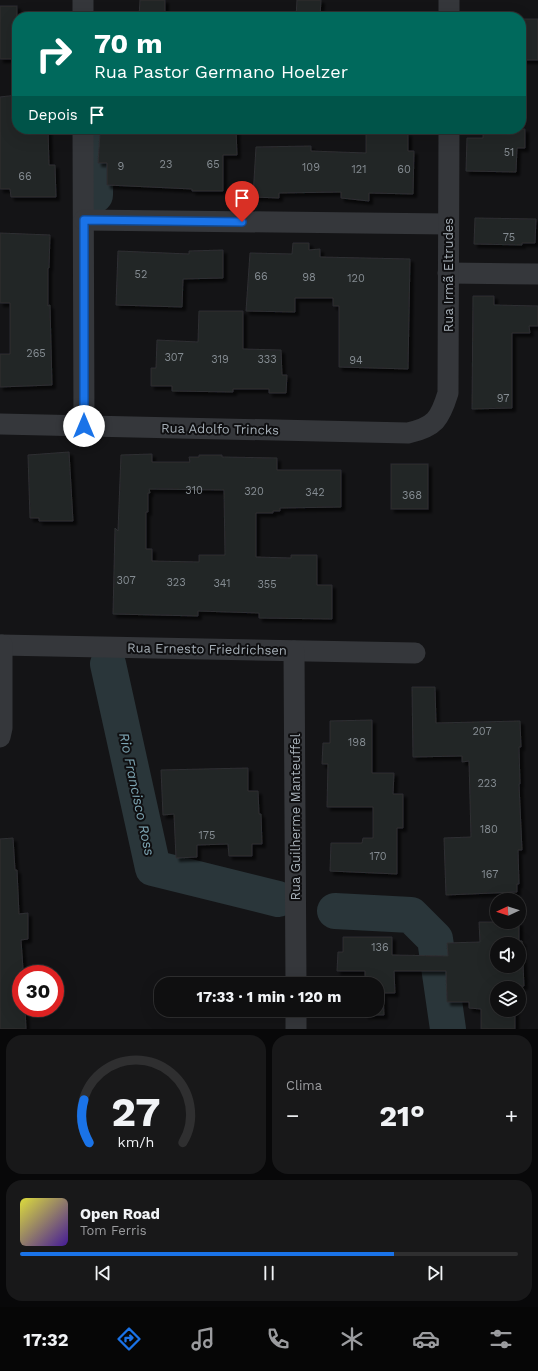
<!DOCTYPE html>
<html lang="pt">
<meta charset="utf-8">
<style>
:root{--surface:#0f0f10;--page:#181819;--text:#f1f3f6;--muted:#9b9c9f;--line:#2f2f30;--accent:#1a73e8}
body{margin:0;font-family:"Work Sans",sans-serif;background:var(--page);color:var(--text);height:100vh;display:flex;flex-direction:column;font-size:15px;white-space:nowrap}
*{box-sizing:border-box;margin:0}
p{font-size:13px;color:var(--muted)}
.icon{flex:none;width:22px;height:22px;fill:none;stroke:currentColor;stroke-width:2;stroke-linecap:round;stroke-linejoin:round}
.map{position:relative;height:1029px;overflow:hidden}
.sheet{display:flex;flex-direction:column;gap:6px;padding:6px;background:#080809;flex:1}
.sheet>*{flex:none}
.guide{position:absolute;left:12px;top:12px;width:514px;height:122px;border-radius:16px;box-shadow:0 4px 16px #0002,0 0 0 1px var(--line);background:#00695c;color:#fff;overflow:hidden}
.needle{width:26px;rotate:266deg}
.buttons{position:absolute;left:490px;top:893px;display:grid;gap:8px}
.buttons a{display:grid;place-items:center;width:36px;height:36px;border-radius:50%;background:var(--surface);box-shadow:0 4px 16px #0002,0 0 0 1px var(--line);font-size:20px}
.speed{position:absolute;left:12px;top:965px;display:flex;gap:8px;font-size:20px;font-weight:700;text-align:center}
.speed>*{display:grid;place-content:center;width:52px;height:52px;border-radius:50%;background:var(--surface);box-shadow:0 4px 16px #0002,0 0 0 1px var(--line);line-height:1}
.speed .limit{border:6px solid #d22;background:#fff;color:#111}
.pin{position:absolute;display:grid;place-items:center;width:34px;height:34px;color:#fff;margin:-41px -17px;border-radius:50% 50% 50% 0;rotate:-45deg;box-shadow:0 0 4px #0007}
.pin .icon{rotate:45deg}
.me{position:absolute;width:44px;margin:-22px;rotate:0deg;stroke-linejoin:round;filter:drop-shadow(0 0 3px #0008)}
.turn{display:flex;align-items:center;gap:14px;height:84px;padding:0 16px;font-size:18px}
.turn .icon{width:52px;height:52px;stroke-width:2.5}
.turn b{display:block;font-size:28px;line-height:34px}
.then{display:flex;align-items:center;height:38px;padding:0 16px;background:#0003;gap:8px;font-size:15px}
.big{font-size:30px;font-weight:700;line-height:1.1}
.sheet .card{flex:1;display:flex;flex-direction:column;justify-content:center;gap:6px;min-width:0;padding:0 14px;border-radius:16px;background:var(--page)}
.sheet .dial{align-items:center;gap:0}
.dial svg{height:104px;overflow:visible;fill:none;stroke:var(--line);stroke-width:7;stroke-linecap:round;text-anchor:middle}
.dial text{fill:var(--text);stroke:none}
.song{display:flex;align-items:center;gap:12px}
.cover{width:48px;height:48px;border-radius:6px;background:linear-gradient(135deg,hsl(60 70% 55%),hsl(260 70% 35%))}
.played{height:4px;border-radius:2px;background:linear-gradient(90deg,var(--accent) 75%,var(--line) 75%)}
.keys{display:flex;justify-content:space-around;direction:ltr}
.heat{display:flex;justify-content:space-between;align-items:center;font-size:22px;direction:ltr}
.sheet .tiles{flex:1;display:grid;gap:6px;grid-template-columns:1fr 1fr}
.card:last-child{grid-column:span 2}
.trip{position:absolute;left:154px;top:977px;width:230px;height:40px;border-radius:16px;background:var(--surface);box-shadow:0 4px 16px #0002,0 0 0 1px var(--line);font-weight:700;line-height:40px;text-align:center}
.tab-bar{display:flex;height:64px;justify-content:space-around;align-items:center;background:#060606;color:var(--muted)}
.tab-bar .icon{width:28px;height:28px}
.tab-bar .current{color:var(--accent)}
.tab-bar b{font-size:18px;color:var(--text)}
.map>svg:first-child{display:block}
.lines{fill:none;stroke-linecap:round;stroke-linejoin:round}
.river{stroke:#2a363a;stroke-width:36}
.building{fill:#242527;stroke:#2e2f32;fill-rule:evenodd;filter:url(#shadow)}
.minor{stroke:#35373b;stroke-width:21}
.route-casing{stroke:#114b97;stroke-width:10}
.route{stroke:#1a73e8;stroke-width:7}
.labels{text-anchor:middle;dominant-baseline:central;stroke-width:4;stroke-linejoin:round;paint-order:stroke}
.number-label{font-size:11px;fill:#858c92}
.street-label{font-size:13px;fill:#a5aeb6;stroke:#0f0f11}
.water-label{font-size:14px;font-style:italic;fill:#7ca4b2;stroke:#0f0f11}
</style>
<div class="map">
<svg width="538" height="1029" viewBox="0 0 538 1029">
<defs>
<filter id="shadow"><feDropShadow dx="3.5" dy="3.5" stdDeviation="1" flood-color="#0009"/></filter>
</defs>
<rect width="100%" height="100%" fill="#141416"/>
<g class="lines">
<!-- river -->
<g class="river">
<polyline points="95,195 96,129"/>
<polyline points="108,664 153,868 278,899"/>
<polyline points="335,911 411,915 435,939 448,1029"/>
</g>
</g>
<!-- building -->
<g class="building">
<polygon points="140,0 165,0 165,17 139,17"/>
<polygon points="297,0 321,0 320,17 296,17"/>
<rect x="0" y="6" width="17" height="53"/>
<rect x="521" y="19" width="17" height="41"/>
<polygon points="17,95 17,129 48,129 49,165 55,165 56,197 11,197 10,189 0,189 0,97"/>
<polygon points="128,129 236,129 237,155 223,155 223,191 192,191 192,189 107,185 107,163 98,163 100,133"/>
<polygon points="483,129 525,129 525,148 517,148 516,172 466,171 467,138 483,138"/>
<polygon points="366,132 408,133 408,151 414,151 413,194 369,193 369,201 341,198 341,192 279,193 279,198 253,197 256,147 311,146 311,151 366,153"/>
<polygon points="475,218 536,219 535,243 522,243 522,245 474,244"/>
<polygon points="0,233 50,235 49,268 48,268 48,306 50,305 52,385 0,387 0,354 10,354 10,303 0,303"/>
<polygon points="293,243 309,243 309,250 320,249 320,257 410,259 408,369 339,367 339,306 333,306 333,298 295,298 295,312 246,311 250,253 292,254"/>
<polygon points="223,250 223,278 183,279 182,307 116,305 118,251 189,254 189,251"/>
<polygon points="473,296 494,296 494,305 538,306 538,326 529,326 530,333 512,333 512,408 472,409"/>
<polygon points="199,311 243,311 243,349 281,350 282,375 287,375 286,393 269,393 269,389 233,389 233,392 172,391 172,386 151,386 151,368 156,368 157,340 198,342"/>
<polygon points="69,452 73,521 39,521 39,518 30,518 28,455"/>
<path d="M152,454V462H190L189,457H199V455H222V457L277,458V470H341V507L280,508V511H273V513H256V557L291,558V555H317V585H332V619L259,618V613L198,611V616L113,614L115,528L118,531L121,455ZM149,489L224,490L225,555H199V562L152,561V549H146V512H148V493H150Z"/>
<rect x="391" y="464" width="37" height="45"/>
<polygon points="412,687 435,687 436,723 520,721 521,747 519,747 520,784 519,784 522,850 518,850 519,884 517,884 517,892 446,895 444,838 471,837 469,761 462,762 462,756 413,757"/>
<polygon points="372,720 372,773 394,773 393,794 403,794 403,828 397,828 397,874 330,871 331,843 362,843 363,838 373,838 373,807 327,807 328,764 322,764 323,743 330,743 330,721"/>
<polygon points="248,768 248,791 258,791 259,814 261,814 262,844 252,844 252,856 229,856 228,844 197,845 197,857 176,858 174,814 163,815 161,770"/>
<polygon points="13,838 15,870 17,870 19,914 28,913 28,939 21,940 23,969 21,969 21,1008 25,1008 26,1029 0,1029 0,839"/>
<path d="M479,922H519V941H522L524,986L515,987V988H497V1010H515V1029H481V1009L469,1008V1002H447L446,971H394L395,993H383L384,1015H365V1010H377V984H365V971H337L338,952H343V937H392V955L448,956L447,943L480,942ZM497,944H519V966H497Z"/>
</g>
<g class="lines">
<!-- minor -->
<g class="minor">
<polyline points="83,0 83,17"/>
<polyline points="449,17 449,0"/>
<polyline points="83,129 84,426"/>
<polyline points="84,220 448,224"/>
<polyline points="448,273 538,274"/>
<path d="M0,424L408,433C435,427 440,419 448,393L449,129"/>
<polyline points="0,645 415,653"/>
<polyline points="294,651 296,984"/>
<polyline points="0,737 2,728 2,645"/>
<polyline points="296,1010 296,1029"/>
</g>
</g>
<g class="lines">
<!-- route casing -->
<g class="route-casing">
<polyline id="route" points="84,426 84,220 242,222"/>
</g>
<!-- route -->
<use href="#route" class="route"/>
</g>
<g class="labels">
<!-- number labels -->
<g class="number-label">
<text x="509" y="152">51</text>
<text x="166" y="164">23</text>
<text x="213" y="164">65</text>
<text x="121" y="166">9</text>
<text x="311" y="167">109</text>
<text x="359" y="169">121</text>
<text x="404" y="169">60</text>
<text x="25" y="176">66</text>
<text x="509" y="237">75</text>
<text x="141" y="274">52</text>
<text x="261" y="276">66</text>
<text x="309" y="277">98</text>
<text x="356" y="278">120</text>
<text x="36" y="353">265</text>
<text x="174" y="357">307</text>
<text x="220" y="359">319</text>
<text x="267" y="359">333</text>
<text x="356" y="360">94</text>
<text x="503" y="398">97</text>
<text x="194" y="490">310</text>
<text x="254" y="491">320</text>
<text x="315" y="492">342</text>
<text x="412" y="495">368</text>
<text x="126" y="580">307</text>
<text x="176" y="582">323</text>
<text x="222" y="583">341</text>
<text x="267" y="584">355</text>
<text x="482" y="731">207</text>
<text x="357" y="742">198</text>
<text x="487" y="783">223</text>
<text x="489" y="829">180</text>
<text x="207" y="835">175</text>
<text x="378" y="856">170</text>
<text x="490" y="874">167</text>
<text x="380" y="947">136</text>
</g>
<!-- street labels -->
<g class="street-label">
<text transform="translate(448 275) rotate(-90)">Rua Irmã Eltrudes</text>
<text transform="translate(220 429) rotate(1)">Rua Adolfo Trincks</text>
<text transform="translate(207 649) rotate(1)">Rua Ernesto Friedrichsen</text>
<text transform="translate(295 817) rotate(-90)">Rua Guilherme Manteuffel</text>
</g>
<!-- water labels -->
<g class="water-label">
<text transform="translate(137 794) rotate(78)">Rio Francisco Ross</text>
</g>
</g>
</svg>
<div class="buttons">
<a><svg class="needle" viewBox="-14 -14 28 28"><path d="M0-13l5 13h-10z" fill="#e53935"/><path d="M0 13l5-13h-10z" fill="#9b9c9f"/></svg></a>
<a><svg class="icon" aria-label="sound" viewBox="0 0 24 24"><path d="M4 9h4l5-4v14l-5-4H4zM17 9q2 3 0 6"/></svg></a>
<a><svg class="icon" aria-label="layers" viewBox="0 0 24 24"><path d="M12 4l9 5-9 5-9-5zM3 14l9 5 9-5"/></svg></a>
</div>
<div class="speed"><div class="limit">30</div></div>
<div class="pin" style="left:242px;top:222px;background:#d93025"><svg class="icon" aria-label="arrive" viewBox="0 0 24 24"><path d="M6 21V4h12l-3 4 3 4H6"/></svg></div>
<svg class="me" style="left:84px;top:426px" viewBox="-20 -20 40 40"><circle r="19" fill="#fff"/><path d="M0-13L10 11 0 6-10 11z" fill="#1a73e8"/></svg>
<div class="trip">17:33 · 1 min · 120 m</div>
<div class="guide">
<div class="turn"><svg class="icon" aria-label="right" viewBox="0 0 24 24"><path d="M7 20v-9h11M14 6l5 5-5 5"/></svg><div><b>70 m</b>Rua Pastor Germano Hoelzer</div></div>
<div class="then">Depois<svg class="icon" aria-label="arrive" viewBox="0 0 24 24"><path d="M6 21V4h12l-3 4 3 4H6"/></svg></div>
</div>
</div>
<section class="sheet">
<div class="tiles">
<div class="card dial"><svg viewBox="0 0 100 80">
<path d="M14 69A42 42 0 1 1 86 69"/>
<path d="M14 69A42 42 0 0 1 10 36" stroke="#1a73e8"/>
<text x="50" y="56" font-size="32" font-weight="700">27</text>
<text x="50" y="72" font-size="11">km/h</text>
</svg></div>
<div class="card"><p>Clima</p>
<div class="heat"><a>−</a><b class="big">21°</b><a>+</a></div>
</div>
<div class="card">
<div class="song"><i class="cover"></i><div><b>Open Road</b><p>Tom Ferris</p></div></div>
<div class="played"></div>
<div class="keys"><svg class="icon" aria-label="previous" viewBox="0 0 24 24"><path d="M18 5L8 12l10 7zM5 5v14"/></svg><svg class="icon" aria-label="pause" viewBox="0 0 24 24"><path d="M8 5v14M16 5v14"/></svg><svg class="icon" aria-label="next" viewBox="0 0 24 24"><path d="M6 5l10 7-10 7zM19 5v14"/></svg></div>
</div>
</div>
</section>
<nav class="tab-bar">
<b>17:32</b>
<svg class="icon current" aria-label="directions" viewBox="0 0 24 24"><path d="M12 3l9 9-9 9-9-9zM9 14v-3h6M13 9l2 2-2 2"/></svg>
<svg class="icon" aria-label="music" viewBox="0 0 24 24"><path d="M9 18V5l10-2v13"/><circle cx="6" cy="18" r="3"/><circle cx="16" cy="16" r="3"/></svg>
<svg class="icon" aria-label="phone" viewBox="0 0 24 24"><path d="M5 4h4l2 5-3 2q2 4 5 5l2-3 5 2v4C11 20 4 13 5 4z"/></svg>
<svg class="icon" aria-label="climate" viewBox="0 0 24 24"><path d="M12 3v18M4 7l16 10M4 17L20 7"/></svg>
<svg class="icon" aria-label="car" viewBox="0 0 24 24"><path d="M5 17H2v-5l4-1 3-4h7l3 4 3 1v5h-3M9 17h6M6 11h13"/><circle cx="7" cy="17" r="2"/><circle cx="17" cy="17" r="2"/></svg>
<svg class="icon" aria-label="filters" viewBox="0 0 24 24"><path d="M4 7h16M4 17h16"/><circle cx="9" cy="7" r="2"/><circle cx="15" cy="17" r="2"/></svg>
</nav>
